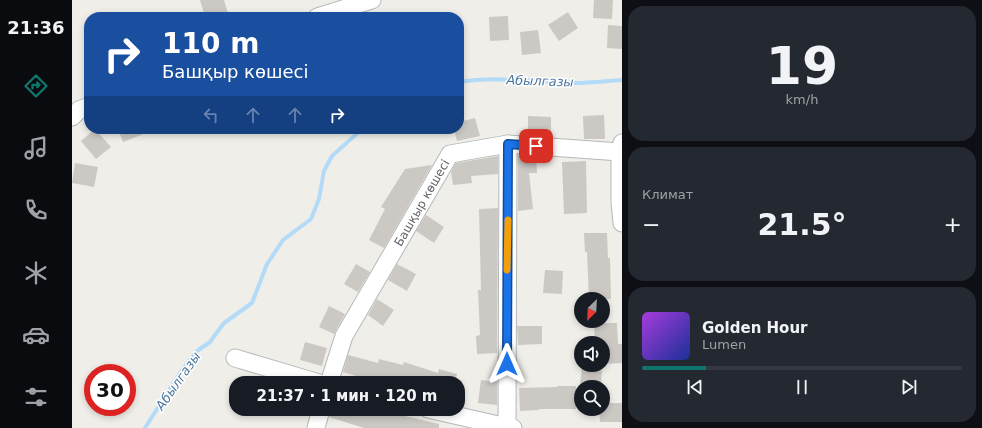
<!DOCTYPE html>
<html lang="ru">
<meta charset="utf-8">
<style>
:root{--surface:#171b24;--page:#242831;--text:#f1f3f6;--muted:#9ea1a6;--line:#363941;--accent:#0f766e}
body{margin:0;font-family:"DejaVu Sans",sans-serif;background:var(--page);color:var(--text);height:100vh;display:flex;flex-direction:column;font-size:15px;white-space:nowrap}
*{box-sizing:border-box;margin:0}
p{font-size:13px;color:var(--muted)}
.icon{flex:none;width:22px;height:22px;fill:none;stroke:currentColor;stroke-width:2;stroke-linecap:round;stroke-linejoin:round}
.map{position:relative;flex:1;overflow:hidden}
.side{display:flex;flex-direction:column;gap:6px;padding:6px;background:#0d0f14;width:360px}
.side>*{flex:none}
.top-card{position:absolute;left:12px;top:12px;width:380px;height:122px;border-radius:16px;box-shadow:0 2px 6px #0003;background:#1a4fa0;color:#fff;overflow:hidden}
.needle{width:26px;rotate:204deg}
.tools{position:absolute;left:502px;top:292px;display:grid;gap:8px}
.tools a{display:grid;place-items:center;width:36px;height:36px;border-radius:50%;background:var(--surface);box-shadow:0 2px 6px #0003;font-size:20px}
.speed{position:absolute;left:12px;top:364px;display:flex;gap:8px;font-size:20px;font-weight:700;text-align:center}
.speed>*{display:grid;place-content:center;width:52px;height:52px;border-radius:50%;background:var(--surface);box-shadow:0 2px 6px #0003;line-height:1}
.speed .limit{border:6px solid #d22;background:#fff;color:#111}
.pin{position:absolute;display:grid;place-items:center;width:34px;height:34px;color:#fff;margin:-17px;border-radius:8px;box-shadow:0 2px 6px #0006}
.me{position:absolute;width:44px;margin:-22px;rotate:0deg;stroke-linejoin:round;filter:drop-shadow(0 0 3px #0008)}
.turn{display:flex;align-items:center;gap:14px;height:84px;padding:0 12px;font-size:18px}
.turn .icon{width:52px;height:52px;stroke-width:2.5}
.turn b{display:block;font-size:28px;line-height:34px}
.lanes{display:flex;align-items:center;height:38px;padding:0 12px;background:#0003;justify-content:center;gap:20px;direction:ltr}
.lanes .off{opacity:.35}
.big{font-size:30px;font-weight:600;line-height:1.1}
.side .widget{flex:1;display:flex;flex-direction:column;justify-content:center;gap:6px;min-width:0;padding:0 14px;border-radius:16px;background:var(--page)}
.side .dial{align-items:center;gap:0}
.dial b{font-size:52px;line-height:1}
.song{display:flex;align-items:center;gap:12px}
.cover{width:48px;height:48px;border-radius:6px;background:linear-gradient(135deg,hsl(280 70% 55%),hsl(230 70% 35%))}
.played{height:4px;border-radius:2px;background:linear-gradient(90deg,var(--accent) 20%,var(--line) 20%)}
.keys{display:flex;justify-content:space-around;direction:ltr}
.heat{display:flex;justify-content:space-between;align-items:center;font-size:22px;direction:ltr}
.trip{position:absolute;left:157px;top:376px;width:236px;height:40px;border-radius:16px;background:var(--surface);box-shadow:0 2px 6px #0003;font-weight:600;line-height:40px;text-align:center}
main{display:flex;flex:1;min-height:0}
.menu{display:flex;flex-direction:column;width:72px;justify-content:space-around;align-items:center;background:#090b0e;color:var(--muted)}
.menu .icon{width:28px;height:28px}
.menu .active{color:var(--accent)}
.menu b{font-size:18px;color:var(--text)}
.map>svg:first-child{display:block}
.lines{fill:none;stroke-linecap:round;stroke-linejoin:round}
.stream{stroke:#b3daf6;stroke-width:4}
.building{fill:#ccc9c5}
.minor-casing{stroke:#b5b8bb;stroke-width:19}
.minor{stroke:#fff;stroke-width:17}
.route-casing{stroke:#114b97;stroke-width:10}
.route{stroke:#1a73e8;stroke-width:7}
.slow{stroke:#f59e0b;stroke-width:7}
.labels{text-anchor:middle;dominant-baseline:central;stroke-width:3;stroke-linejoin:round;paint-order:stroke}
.street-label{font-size:12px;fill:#606367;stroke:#fff}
.water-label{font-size:13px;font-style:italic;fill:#4c779f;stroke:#fff}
</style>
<main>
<nav class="menu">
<b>21:36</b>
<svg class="icon active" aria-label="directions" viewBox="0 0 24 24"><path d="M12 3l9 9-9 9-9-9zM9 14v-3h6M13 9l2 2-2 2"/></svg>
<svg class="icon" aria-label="music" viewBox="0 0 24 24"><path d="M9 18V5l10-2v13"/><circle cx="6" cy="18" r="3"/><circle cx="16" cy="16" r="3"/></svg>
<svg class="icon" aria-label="phone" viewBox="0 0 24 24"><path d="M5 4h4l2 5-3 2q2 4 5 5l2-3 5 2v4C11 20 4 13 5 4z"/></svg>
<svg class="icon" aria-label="climate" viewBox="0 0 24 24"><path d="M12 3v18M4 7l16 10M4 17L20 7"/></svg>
<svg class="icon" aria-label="car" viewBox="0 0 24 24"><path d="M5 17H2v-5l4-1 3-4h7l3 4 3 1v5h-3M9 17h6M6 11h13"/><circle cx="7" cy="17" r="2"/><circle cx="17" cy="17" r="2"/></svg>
<svg class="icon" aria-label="filters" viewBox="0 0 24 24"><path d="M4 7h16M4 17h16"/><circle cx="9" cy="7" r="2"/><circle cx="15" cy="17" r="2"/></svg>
</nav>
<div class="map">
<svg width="550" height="428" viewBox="0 0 550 428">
<rect width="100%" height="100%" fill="#f0eee9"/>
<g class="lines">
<!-- stream -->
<g class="stream">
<path d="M387,82C426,76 464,82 503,83C518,83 534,81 549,80"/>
<polyline points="73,428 108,373 125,351 138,342 152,323 180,303 195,264 211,240 239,219 247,199 252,171 260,156 290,129"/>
</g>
</g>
<!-- building -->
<g class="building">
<polygon points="128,0 152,0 157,17 133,17"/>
<polygon points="522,0 541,0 540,19 521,18"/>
<polygon points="496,12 506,28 487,41 476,25"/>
<polygon points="436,16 437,40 418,41 417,17"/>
<polygon points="536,25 550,26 550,49 535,48"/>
<polygon points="466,30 469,53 450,55 448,32"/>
<polygon points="532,115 533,139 512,139 511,116"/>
<polygon points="456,116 479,117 479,136 456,135"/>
<polygon points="403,118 408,136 385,141 382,129 387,129 387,122"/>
<polygon points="23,129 39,147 24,159 9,141"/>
<polygon points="46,129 82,129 82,130 51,142"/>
<polygon points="446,155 464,156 465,173 457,173 461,209 446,211"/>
<polygon points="426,156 426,174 399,176 400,183 381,185 379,172 384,163"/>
<polygon points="514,161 515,213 492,214 490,162"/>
<polygon points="3,163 26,167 22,187 0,183"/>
<polygon points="360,165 312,248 297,240 313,209 309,207 333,169"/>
<polygon points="426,208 425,353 405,354 404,336 408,335 406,290 409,290 407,209"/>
<polygon points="354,215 372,227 362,243 344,231"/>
<polygon points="512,233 535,233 536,258 538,258 539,299 517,299 515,252 513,252"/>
<polygon points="284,264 298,272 286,292 272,284"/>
<polygon points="325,264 344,274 335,291 316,280"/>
<polygon points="473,270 491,271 490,294 471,293"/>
<polygon points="305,299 322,310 311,326 296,315"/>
<polygon points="257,306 273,314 262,334 247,327"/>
<polygon points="540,323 545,323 546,344 550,344 550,363 531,364 531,343 523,343 522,324"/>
<polygon points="445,326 470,326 470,344 446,345"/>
<polygon points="233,342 255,348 250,366 228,360"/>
<polygon points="276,355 306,363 307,359 331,365 332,362 366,373 367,369 385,374 384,379 390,381 390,383 335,383 322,379 321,383 307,383 271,372"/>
<polygon points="510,367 530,368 529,387 508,386"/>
<polygon points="409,380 425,382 425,405 406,403"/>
<polygon points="485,386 504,386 504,409 467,409 467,410 448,411 447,388 485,387"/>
<polygon points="531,403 550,403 550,422 528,422 527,409 531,409"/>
<polygon points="259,409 304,409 333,416 367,424 367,428 292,428 257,417"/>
</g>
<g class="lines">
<!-- minor casing -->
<g class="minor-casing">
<g id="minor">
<polyline points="245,17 300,0"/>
<polyline points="0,117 7,110 17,106"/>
<polyline points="550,143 548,152 548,202 550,223"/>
<polyline points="163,358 247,383"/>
<polyline points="257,383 272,336 378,154 436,144 548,152"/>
<polyline points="356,409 435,427 441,428"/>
<polyline points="244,428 249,409"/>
<polyline points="435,428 436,144"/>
</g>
</g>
<!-- minor -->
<use href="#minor" class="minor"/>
</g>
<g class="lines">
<!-- route casing -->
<g class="route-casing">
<polyline id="route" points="435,364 436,144 464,146"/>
</g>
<!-- route -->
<use href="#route" class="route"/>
<!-- slow -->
<polyline class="slow" points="435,270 436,220"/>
</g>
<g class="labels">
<!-- street labels -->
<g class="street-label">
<text transform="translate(350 203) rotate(-60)">Башқыр көшесі</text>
</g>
<!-- water labels -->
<g class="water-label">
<text transform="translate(468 81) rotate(2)">Абылгазы</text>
<text transform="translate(106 381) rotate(-55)">Абылгазы</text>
</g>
</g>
</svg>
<div class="tools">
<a><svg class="needle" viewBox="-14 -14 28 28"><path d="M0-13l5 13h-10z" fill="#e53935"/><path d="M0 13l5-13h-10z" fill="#9ea1a6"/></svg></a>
<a><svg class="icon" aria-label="sound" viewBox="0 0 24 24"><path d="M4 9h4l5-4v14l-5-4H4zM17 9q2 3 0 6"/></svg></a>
<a><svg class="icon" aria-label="search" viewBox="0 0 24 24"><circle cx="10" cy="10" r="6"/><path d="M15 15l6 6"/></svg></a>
</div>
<div class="speed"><div class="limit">30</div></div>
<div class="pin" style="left:464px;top:146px;background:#d93025"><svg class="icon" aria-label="arrive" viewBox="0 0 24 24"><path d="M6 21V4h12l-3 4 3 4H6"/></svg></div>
<svg class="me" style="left:435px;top:364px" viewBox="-20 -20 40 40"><path d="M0-17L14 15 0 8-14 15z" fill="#1a73e8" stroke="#fff" stroke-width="4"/></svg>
<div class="trip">21:37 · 1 мин · 120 m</div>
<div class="top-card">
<div class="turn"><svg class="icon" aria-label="right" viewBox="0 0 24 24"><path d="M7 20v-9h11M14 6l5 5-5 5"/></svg><div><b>110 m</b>Башқыр көшесі</div></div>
<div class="lanes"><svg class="icon off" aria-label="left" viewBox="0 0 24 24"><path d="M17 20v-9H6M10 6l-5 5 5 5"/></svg><svg class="icon off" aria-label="ahead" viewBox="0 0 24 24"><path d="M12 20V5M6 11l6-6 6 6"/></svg><svg class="icon off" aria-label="ahead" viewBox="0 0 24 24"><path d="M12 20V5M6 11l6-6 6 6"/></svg><svg class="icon" aria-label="right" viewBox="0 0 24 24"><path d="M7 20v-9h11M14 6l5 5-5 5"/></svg></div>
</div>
</div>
<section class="side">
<div class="widget dial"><b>19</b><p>km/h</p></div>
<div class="widget"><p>Климат</p>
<div class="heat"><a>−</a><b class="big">21.5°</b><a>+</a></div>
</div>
<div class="widget">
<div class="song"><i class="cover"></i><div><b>Golden Hour</b><p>Lumen</p></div></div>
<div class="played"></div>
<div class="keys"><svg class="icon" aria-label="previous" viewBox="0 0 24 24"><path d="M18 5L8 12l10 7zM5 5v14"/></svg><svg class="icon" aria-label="pause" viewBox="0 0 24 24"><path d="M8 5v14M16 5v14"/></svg><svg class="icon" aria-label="next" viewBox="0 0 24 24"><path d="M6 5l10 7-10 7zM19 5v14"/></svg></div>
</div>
</section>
</main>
